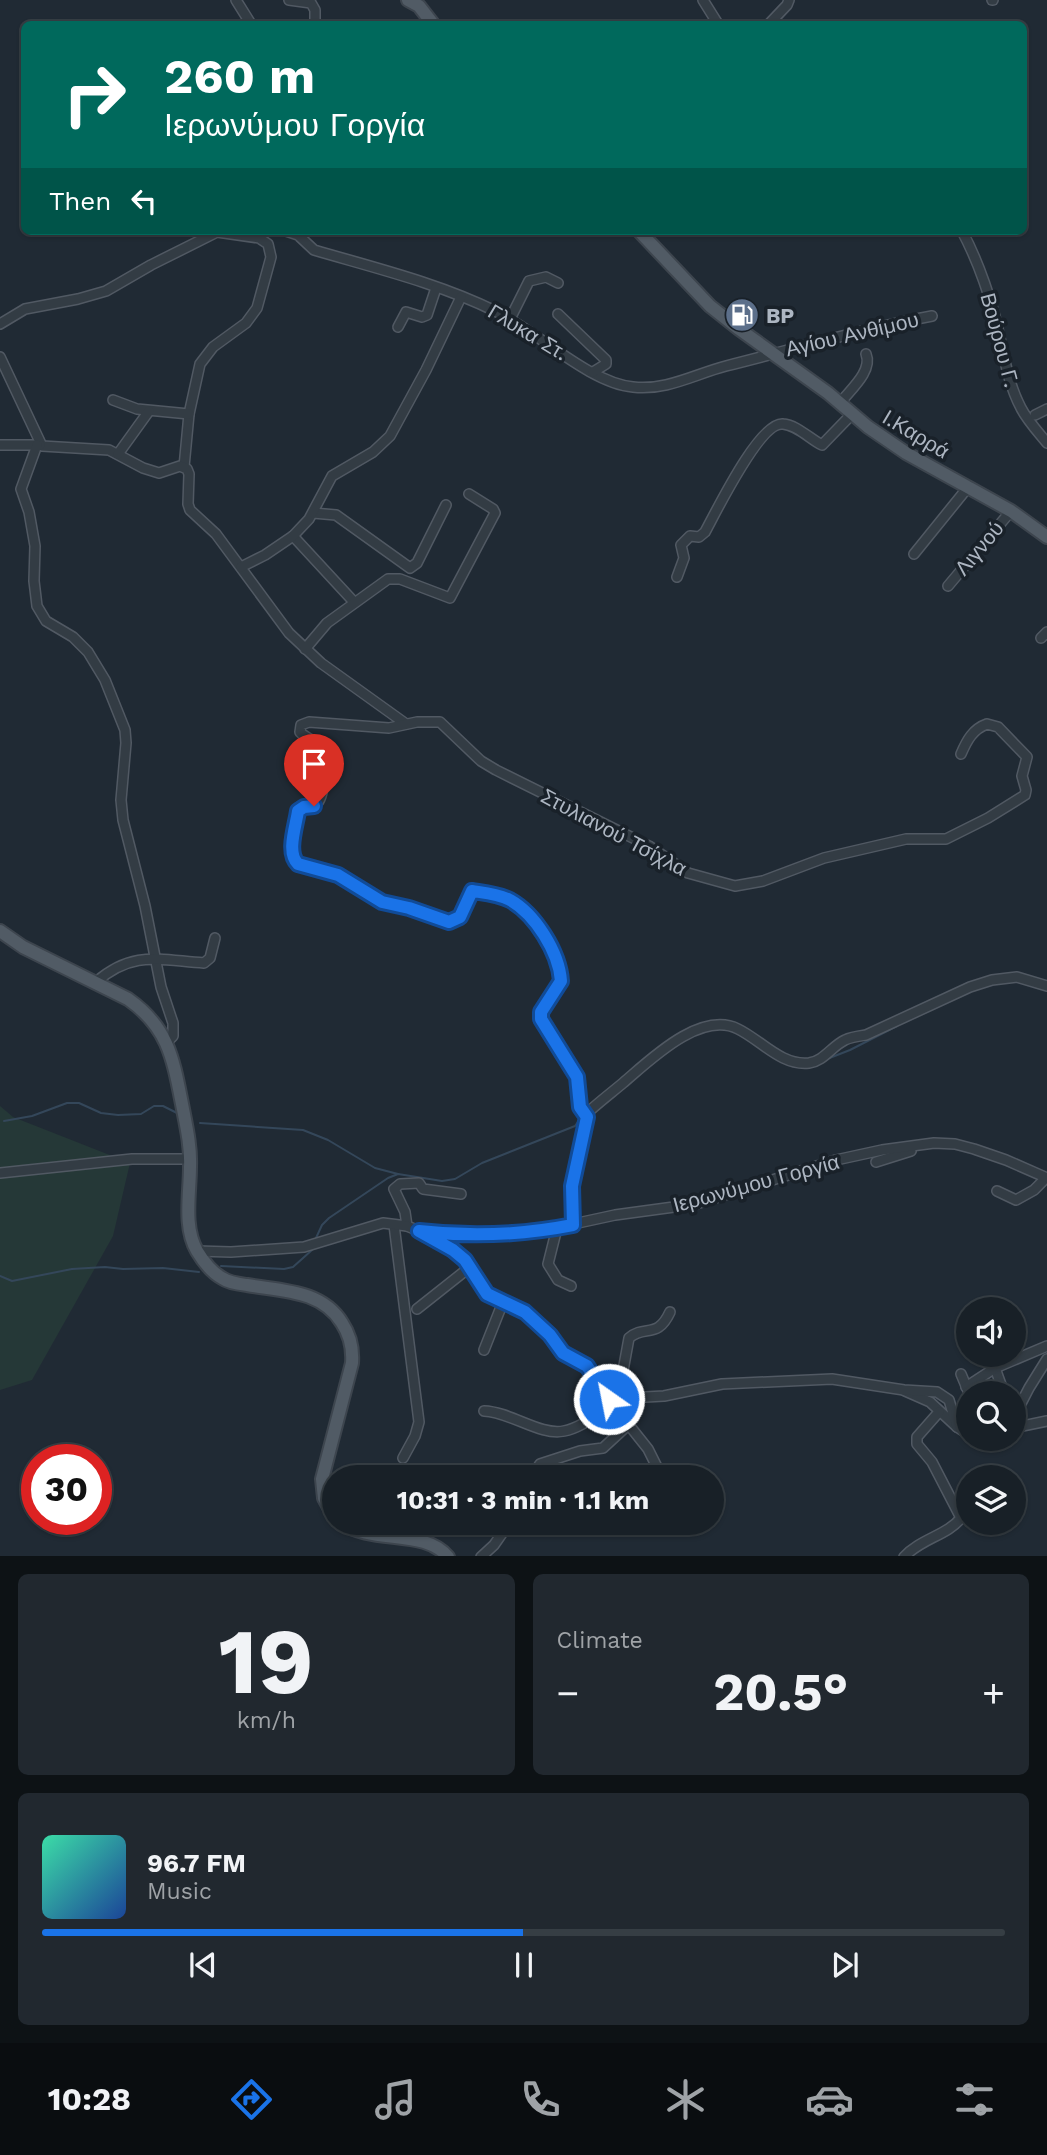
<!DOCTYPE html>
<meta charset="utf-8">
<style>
:root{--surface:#182027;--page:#21282f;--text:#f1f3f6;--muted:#9fa3a7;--line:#363e44;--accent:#1a73e8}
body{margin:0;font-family:"Work Sans",sans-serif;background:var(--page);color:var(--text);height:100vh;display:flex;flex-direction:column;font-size:26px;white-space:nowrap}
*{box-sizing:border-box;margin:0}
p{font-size:23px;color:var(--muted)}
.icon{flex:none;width:38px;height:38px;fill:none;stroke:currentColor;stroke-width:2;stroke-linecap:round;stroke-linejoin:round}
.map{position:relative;height:1556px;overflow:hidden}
.panel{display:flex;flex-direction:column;gap:18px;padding:18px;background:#0d1215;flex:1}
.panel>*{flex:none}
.hud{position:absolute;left:21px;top:21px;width:1006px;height:214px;border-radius:10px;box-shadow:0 2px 5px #0004,0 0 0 2px var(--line);background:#00695c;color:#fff;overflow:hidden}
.fabs{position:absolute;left:956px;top:1297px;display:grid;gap:14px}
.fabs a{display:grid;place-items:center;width:70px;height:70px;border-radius:50%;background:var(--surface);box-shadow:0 2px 5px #0004,0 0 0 2px var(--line);font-size:35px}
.speed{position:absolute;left:21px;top:1444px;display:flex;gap:14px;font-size:35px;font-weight:700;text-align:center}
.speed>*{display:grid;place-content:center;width:91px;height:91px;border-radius:50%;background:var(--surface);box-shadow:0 2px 5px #0004,0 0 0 2px var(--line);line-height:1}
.speed .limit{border:10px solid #d22;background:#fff;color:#111}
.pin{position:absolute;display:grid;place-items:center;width:60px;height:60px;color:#fff;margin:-72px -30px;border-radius:50% 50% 50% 0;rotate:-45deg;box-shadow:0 0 7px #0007}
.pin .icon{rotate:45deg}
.me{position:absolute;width:77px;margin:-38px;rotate:327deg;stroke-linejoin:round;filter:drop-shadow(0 0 5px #0008)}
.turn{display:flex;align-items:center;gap:24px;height:147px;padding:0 28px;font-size:32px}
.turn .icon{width:91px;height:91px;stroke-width:2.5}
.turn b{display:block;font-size:49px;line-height:60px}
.then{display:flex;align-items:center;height:66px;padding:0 28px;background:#0003;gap:14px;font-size:26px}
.big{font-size:52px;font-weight:700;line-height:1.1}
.panel .card{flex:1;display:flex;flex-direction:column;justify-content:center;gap:10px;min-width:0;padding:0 24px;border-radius:10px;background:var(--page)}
.panel .dial{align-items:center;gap:0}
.dial b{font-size:91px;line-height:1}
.song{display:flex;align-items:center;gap:21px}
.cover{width:84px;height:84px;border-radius:10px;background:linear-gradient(135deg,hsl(160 70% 55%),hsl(220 70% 35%))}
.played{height:7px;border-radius:4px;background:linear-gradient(90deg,var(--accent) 50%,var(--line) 50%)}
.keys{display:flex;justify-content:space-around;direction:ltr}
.heat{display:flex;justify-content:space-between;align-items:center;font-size:38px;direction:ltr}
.panel .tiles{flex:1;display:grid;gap:18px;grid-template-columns:1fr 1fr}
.card:last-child{grid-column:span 2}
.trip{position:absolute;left:322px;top:1465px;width:402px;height:70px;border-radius:35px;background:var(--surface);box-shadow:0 2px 5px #0004,0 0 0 2px var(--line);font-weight:700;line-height:70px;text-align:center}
.tab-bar{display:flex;height:112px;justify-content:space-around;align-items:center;background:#0a0d10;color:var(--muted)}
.tab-bar .icon{width:49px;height:49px}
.tab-bar .active{color:var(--accent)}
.tab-bar b{font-size:32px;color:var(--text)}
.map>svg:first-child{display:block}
.green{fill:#253837}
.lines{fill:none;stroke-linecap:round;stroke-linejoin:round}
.stream{stroke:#34475a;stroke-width:2}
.minor-casing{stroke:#515963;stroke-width:12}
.major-casing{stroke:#3d454e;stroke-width:16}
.minor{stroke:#333c44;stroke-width:9}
.major{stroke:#515b65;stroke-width:12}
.route-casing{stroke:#114b97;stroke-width:18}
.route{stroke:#1a73e8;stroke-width:12}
.labels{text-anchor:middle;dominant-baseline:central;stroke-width:7;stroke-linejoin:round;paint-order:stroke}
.poi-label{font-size:21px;font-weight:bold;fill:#adb6c2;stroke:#192129;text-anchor:start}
.street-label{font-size:21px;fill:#adb6c2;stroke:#192129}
</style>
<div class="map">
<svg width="1047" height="1557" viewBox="0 0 1047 1557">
<rect width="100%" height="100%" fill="#202a34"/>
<!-- green -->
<polygon class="green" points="0,1106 13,1117 130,1163 113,1236 32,1380 0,1390"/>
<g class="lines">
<!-- stream -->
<g class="stream">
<polyline points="827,1059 850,1050 897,1026"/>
<polyline points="4,1121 32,1116 67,1103 79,1103 101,1113 118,1115 141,1114 154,1106 163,1106 177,1113"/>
<polyline points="200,1123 303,1130 328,1140 375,1168 398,1174"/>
<polyline points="316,1238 322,1225 329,1218 388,1178 398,1174 442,1181 455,1179 482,1163 575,1126 582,1116"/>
<polyline points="221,1266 284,1269 293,1267 312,1250"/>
<polyline points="0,1276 12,1281 72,1269 105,1267 123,1269 163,1268 199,1272"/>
</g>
<!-- minor casing -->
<g class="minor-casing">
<g id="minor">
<polyline points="236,0 251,24"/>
<polyline points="289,0 311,3 315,10 315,24"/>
<polyline points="703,0 718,24"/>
<polyline points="992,0 993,0"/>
<polyline points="769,24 787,5 789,0"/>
<path d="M286,231L298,235L314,250C375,268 438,283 495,311C537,331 589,383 633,387C666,391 695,374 726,366C794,349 862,329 932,316"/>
<path d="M962,231C976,257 986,285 994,313C1003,344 1005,378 1021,408C1027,420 1038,432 1047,443"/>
<polyline points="558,314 606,360 606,364 593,372"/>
<polyline points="510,319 529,281 546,277 558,283"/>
<polyline points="0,324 25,309 78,299 106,291 151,265 217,232 259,238 268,244 271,257 257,308 246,323 213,347 200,364 189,414 184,467"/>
<polyline points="398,327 406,312 422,317 427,315 436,288"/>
<polyline points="0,357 42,446 109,450 143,468 159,473 180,466 187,469 189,474 188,504 190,510 216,534 289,633 321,663 406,724"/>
<polyline points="113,400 137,409 189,414"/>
<path d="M840,403C850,390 873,371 866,354"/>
<polyline points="1035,415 1047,409"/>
<polyline points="0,445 40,445"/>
<polyline points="37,445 21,489 29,512 35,546 34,581 37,606 46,621 73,637 88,652 105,680 125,730 126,743 121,800 123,820 145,906 161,987 173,1023 173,1036 167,1042"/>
<polyline points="118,454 149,411"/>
<polyline points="313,513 336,515 410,568 417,563 446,505"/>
<polyline points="293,536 354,602"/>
<polyline points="914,554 969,486"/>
<polyline points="241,567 265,555 293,536 309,519 332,476 373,452 390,436 426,370 461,297"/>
<path d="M677,577L684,558L681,545L690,536L699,537L705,532C716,512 760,421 783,424C797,425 810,439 822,445L852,414"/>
<polyline points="948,586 1011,511"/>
<polyline points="1041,638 1047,632"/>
<polyline points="305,649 327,623 388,579 400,579 450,598 495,513 493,509 469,494"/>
<path d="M96,982C133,950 159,960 204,963L210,958L215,938"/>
<path d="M586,1114C598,1103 611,1093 623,1083C649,1061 700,1010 738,1029C761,1040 781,1066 809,1063C824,1061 832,1046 845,1040C851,1037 859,1036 866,1035L970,987L992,980L1017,977L1047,986"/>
<polyline points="876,1162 911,1151"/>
<polyline points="0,1173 132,1159 190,1159"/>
<polyline points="997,1191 1016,1200 1034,1190 1046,1178"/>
<polyline points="394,1225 419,1422 415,1436 403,1458"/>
<path d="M573,1225L572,1187L587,1117L580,1107L577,1077L541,1019C542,1005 557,993 561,978C550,934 521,892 472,892C466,903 463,920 449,922L382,902L338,875L298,864C286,853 296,826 298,811C304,806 312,808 318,802C324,796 328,755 322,748C317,741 306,739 300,732L301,725L309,722L389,728L417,722H440L481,761L496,770L649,846L688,873L735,886L763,881L824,858L906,839H946L988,818L1025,795L1026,790L1022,776L1027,757L998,727L987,724C973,729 967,740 961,754"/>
<polyline points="407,1226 405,1212 394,1189 400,1184 419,1183 423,1189 461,1194"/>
<polyline points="557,1228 548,1264 558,1280 571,1286"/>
<polyline points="419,1231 478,1235 541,1231 615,1215 696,1204 836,1160 882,1150 934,1143 955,1144 974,1149 1006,1160 1047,1178"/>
<polyline points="197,1251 231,1252 304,1247 383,1223 407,1226 419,1231 453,1250 465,1260 487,1294 525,1312 550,1334 563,1353 587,1366 613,1405 648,1449 662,1477"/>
<polyline points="417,1309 470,1267"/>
<polyline points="484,1350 503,1302"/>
<polyline points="995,1368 1004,1393"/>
<polyline points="961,1374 969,1393"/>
<polyline points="966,1387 995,1368 1047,1346"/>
<polyline points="905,1391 930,1402 957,1427"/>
<path d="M618,1398L629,1338C645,1324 657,1340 670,1312"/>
<polyline points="609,1399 664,1396 722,1384 832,1379 904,1390 937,1392 949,1400 957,1427 968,1434"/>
<path d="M484,1411C511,1412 540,1436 564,1431C580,1428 598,1414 613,1405"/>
<polyline points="1013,1419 1029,1388 1047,1359"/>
<polyline points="1013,1428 1047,1421"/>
<polyline points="975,1438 981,1438"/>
<polyline points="543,1477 536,1470 540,1464 580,1451 603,1448 628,1425"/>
<polyline points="481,1557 494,1545 510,1522"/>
<path d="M904,1557C920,1539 948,1535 961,1518L932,1462L917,1444V1437L939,1412"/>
</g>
</g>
<!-- major casing -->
<g class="major-casing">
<g id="major">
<polyline points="408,0 419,6 433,24"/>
<polyline points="639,231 710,306 739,329 828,393 868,427 906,453 1011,511 1047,537"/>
<path d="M0,931L23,947L128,999C168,1027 173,1058 182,1104C186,1125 191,1146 190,1167C190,1194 183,1227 197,1251C203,1261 211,1272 222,1278C229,1283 239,1284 247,1285C282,1291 322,1290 342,1323C350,1335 353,1349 352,1363L322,1479L324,1498L334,1516"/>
<path d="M341,1522C372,1545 425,1528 448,1557"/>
</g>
</g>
<!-- minor -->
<use href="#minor" class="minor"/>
<!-- major -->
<use href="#major" class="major"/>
</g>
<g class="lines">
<!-- route casing -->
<g class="route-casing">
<path id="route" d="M314,806L304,807L298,811C296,826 286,853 298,864L338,875L382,902L409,908L449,922L460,917L472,891C485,893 498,894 510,900C535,914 559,952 561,981L541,1012V1019L577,1077L580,1107L587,1117L572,1186L573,1225C522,1235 471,1237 419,1231L453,1250L465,1260L487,1294L525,1312L550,1335L563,1353L587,1366L609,1399"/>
</g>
<!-- route -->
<use href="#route" class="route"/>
</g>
<!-- icons -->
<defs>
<g id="fuel-disc" transform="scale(1.75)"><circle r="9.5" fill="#5c6f8a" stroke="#192129"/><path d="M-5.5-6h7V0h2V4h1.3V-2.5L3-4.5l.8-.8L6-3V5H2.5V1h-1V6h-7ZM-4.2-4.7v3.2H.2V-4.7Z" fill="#fff"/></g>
</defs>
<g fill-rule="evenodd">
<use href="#fuel-disc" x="742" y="315"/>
</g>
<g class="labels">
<!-- poi labels -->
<g class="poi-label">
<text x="766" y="315">BP</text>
</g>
<!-- street labels -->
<g class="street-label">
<text transform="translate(528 332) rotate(31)">Γλυκα Στ.</text>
<text transform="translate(852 334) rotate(-13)">Αγίου Ανθίμου</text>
<text transform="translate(1000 340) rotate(75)">Βούρου Γ.</text>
<text transform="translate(916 434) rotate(31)">Ι.Καρρά</text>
<text transform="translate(979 548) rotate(-50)">Λιγνού</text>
<text transform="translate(614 832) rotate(28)">Στυλιανού Τσίχλα</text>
<text transform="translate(756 1183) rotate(-15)">Ιερωνύμου Γοργία</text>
</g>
</g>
</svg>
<div class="fabs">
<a><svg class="icon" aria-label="sound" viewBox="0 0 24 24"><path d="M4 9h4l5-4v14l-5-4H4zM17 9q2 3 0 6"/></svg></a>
<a><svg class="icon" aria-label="search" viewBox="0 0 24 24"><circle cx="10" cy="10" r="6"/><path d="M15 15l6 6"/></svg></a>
<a><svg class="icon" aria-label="layers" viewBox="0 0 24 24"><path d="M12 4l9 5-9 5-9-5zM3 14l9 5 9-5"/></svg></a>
</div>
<div class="speed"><div class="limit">30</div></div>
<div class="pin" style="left:314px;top:806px;background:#d93025"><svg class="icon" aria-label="arrive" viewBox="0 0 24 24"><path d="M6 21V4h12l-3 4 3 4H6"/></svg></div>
<svg class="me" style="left:609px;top:1399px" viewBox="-20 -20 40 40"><circle r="17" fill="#1a73e8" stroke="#fff" stroke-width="3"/><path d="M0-11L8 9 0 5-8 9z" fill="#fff"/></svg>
<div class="trip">10:31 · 3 min · 1.1 km</div>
<div class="hud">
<div class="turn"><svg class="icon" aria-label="right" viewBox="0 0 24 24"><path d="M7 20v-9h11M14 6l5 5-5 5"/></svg><div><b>260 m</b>Ιερωνύμου Γοργία</div></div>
<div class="then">Then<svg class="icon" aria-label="left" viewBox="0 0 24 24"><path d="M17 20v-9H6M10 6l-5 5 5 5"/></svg></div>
</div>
</div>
<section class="panel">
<div class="tiles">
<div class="card dial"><b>19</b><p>km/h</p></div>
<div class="card"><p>Climate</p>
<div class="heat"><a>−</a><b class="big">20.5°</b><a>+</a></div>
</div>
<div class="card">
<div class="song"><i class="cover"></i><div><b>96.7 FM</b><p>Music</p></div></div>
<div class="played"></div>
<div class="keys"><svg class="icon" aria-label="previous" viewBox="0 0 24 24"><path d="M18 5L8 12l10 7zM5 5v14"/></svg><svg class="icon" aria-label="pause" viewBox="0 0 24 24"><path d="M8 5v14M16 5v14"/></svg><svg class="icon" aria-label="next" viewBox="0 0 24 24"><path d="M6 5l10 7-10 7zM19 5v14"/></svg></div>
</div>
</div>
</section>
<nav class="tab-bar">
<b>10:28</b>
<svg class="icon active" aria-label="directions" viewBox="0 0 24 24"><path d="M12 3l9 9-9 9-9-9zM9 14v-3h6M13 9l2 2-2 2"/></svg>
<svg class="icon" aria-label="music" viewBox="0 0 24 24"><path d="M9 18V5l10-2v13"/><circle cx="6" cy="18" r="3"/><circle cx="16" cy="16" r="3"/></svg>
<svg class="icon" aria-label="phone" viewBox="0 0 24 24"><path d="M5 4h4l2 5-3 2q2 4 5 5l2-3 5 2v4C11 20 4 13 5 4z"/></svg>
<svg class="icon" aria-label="climate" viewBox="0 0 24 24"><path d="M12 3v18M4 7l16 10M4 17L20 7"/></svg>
<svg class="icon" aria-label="car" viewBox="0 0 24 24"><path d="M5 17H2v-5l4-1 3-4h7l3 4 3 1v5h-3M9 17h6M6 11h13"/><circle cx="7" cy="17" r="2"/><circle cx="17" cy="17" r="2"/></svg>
<svg class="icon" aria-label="filters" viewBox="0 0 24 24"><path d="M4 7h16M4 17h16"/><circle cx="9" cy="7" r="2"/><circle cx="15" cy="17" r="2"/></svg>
</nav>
